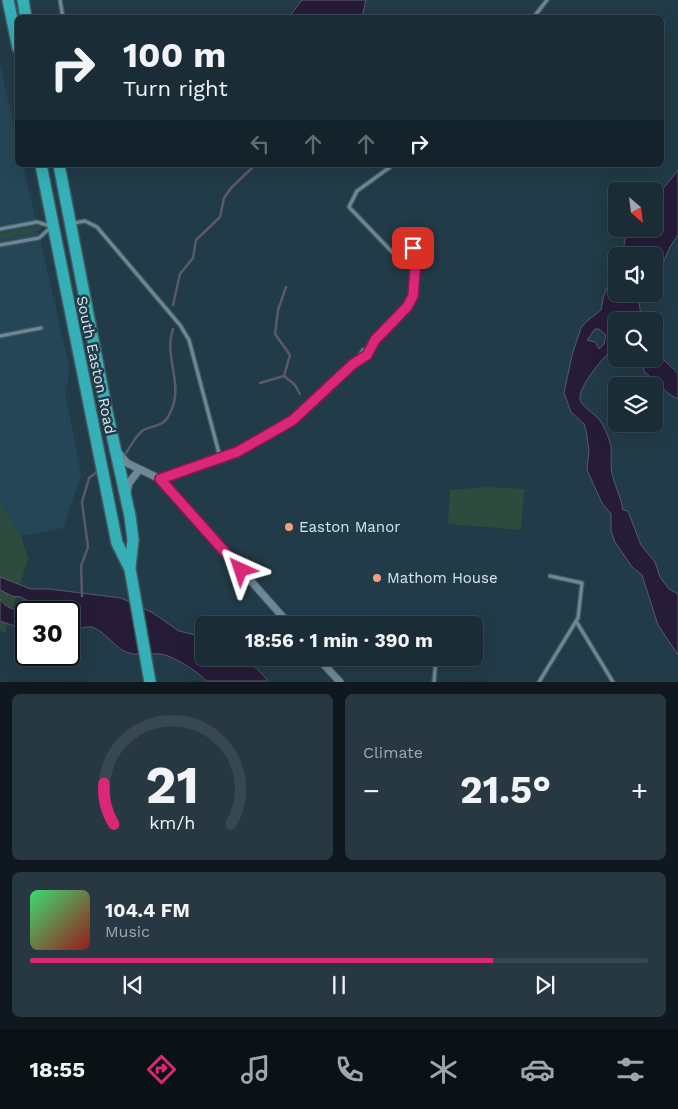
<!DOCTYPE html>
<meta charset="utf-8">
<style>
:root{--surface:#1a2c36;--page:#273842;--text:#f1f3f6;--muted:#9fa7ad;--line:#384851;--accent:#db2777}
body{margin:0;font-family:"Work Sans",sans-serif;background:var(--page);color:var(--text);height:100vh;display:flex;flex-direction:column;font-size:19px;white-space:nowrap}
*{box-sizing:border-box;margin:0}
p{font-size:16px;color:var(--muted)}
.icon{flex:none;width:28px;height:28px;fill:none;stroke:currentColor;stroke-width:2;stroke-linecap:round;stroke-linejoin:round}
.map{position:relative;height:682px;overflow:hidden}
.panel{display:flex;flex-direction:column;gap:12px;padding:12px;background:#0e181e;flex:1}
.panel>*{flex:none}
.hud{position:absolute;left:15px;top:15px;width:649px;height:152px;border-radius:8px;box-shadow:0 5px 20px #0002,0 0 0 1px var(--line);background:#1a2c36;color:var(--text);overflow:hidden}
.needle{width:32px;rotate:152deg}
.buttons{position:absolute;left:608px;top:182px;display:grid;gap:10px}
.buttons a{display:grid;place-items:center;width:55px;height:55px;border-radius:8px;background:var(--surface);box-shadow:0 5px 20px #0002,0 0 0 1px var(--line);font-size:25px}
.speed{position:absolute;left:15px;top:601px;display:flex;gap:10px;font-size:25px;font-weight:700;text-align:center}
.speed>*{display:grid;place-content:center;width:65px;height:65px;border-radius:50%;background:var(--surface);box-shadow:0 5px 20px #0002,0 0 0 1px var(--line);line-height:1}
.speed .limit{border:2px solid #111;border-radius:8px;background:#fff;color:#111}
.pin{position:absolute;display:grid;place-items:center;width:42px;height:42px;color:#fff;margin:-21px;border-radius:10px;box-shadow:0 2px 8px #0006}
.me{position:absolute;width:55px;margin:-28px;rotate:318deg;stroke-linejoin:round;filter:drop-shadow(0 0 4px #0008)}
.turn{display:flex;align-items:center;gap:18px;height:105px;padding:0 25px;font-size:22px}
.turn .icon{width:65px;height:65px;stroke-width:2.5}
.turn b{display:block;font-size:35px;line-height:42px}
.lanes{display:flex;align-items:center;height:48px;padding:0 25px;background:#0003;justify-content:center;gap:25px;direction:ltr}
.lanes .off{opacity:.35}
.big{font-size:38px;font-weight:700;line-height:1.1}
.panel .widget{flex:1;display:flex;flex-direction:column;justify-content:center;gap:8px;min-width:0;padding:0 18px;border-radius:8px;background:var(--page)}
.panel .dial{align-items:center;gap:0}
.dial svg{height:130px;overflow:visible;fill:none;stroke:var(--line);stroke-width:7;stroke-linecap:round;text-anchor:middle}
.dial text{fill:var(--text);stroke:none}
.song{display:flex;align-items:center;gap:15px}
.cover{width:60px;height:60px;border-radius:8px;background:linear-gradient(135deg,hsl(140 70% 55%),hsl(0 70% 35%))}
.played{height:5px;border-radius:2px;background:linear-gradient(90deg,var(--accent) 75%,var(--line) 75%)}
.keys{display:flex;justify-content:space-around;direction:ltr}
.heat{display:flex;justify-content:space-between;align-items:center;font-size:28px;direction:ltr}
.panel .tiles{flex:1;display:grid;gap:12px;grid-template-columns:1fr 1fr}
.widget:last-child{grid-column:span 2}
.trip{position:absolute;left:195px;top:616px;width:288px;height:50px;border-radius:8px;background:var(--surface);box-shadow:0 5px 20px #0002,0 0 0 1px var(--line);font-weight:700;line-height:50px;text-align:center}
.menu{display:flex;height:80px;justify-content:space-around;align-items:center;background:#0a1216;color:var(--muted)}
.menu .icon{width:35px;height:35px}
.menu .on{color:var(--accent)}
.menu b{font-size:22px;color:var(--text)}
.map>svg:first-child{display:block}
.built{fill:#254657}
.green{fill:#2e4c3e}
.water{fill:#261c38;stroke:#5b586e;fill-rule:evenodd}
.lines{fill:none;stroke-linecap:round;stroke-linejoin:round}
.stream{stroke:#5b586e;stroke-width:2.5}
.service-casing{stroke:#425963;stroke-width:5.5}
.minor-casing{stroke:#425963;stroke-width:9}
.trunk-casing{stroke:#425963;stroke-width:14}
.service{stroke:#6d8998;stroke-width:3}
.minor{stroke:#6d8998;stroke-width:7}
.trunk{stroke:#35b0b6;stroke-width:11}
.route-casing{stroke:#8e194d;stroke-width:12}
.route{stroke:#db2777;stroke-width:9}
.poi-dot{fill:#f2a080;stroke:#223b48;stroke-width:2}
.labels{text-anchor:middle;dominant-baseline:central;stroke-width:5;stroke-linejoin:round;paint-order:stroke}
.street-label{font-size:15px;fill:#d6e5ed;stroke:#223b48}
.poi-label{font-size:15px;fill:#d6e5ed;stroke:#223b48;text-anchor:start}
</style>
<div class="map">
<svg width="678" height="682" viewBox="0 0 678 682">
<rect width="100%" height="100%" fill="#223b48"/>
<!-- built -->
<polygon class="built" points="0,64 17,141 18,165 23,165 70,370 65,392 81,475 63,528 21,536 0,503"/>
<!-- green -->
<g class="green">
<polygon points="40,226 42,228 40,230 0,238 0,234"/>
<polygon points="487,487 524,489 521,530 448,524 450,490"/>
<polygon points="0,503 21,536 28,559 5,633 0,630"/>
</g>
<!-- water -->
<g class="water">
<polygon points="302,0 366,0 362,17 289,17"/>
<polygon points="678,170 678,235 670,247 654,283 654,256 622,256 627,229 654,229 654,200"/>
<path d="M616,266V294H645L639,303L642,320L616,321V346C605,355 581,383 580,397C579,406 596,414 601,422C605,428 610,440 611,447C612,456 610,465 612,474C615,486 621,497 623,510L628,511L641,545L655,562L660,577L669,589L678,594V655L658,625L642,575L632,567L615,542L611,531V514L602,503L587,470L589,450L586,430L584,424L571,412L564,393L572,355L581,328L587,321L601,310L603,298ZM595,329H599L606,335L604,344L599,349L595,342L587,340Z"/>
<polygon points="654,351 678,373 678,399 669,394 644,371 641,359 654,359"/>
<path d="M0,577L31,589H49L121,598L153,613L179,631L204,637V658C237,658 246,653 268,681H206C199,672 172,655 160,654C147,653 133,657 122,650C114,645 100,628 91,627C86,626 75,630 69,632V616L73,615L75,610L54,604H33L21,597L12,596L0,590Z"/>
<path d="M0,599C9,613 22,609 36,612H26V630L0,621Z"/>
</g>
<g class="lines">
<!-- stream -->
<g class="stream">
<polyline points="173,305 180,274 193,258 196,240 220,217 224,198 231,188 255,165"/>
<polyline points="284,376 290,355 275,334 278,310 286,287"/>
<polyline points="260,383 284,376 295,385 300,394"/>
<path d="M126,453C131,446 135,437 142,431C153,424 163,429 170,413C185,385 163,357 173,329"/>
<polyline points="82,596 81,566 88,547 82,502 89,478 97,472"/>
</g>
<!-- service casing -->
<g class="service-casing">
<g id="service">
<polyline points="60,0 63,18"/>
<polyline points="533,18 547,0"/>
<polyline points="393,165 357,191 349,207 394,254 415,269"/>
<polyline points="74,223 85,221 97,227 180,325 189,340 220,457"/>
<polyline points="0,229 37,222 50,226"/>
<polyline points="0,245 39,238 50,228"/>
<polyline points="0,336 41,328"/>
<polyline points="357,360 363,350 369,349"/>
<path d="M161,478C206,462 251,448 291,421C315,404 335,380 357,360C369,357 369,347 377,339C411,302 418,302 413,248"/>
<polyline points="576,621 613,682"/>
<polyline points="434,682 436,658"/>
<polyline points="539,682 578,618 582,583 550,576"/>
</g>
</g>
<!-- minor casing -->
<g class="minor-casing">
<g id="minor">
<polyline points="118,452 127,463 160,479 290,625"/>
<polyline points="127,492 129,483 139,470"/>
<polyline points="318,658 340,682"/>
</g>
</g>
<!-- trunk casing -->
<g class="trunk-casing">
<g id="trunk">
<polyline points="8,0 18,48"/>
<polyline points="23,0 26,18"/>
<polyline points="41,165 117,543 130,569 150,682"/>
<polyline points="59,165 107,412 130,516 133,540 130,567"/>
</g>
</g>
<!-- service -->
<use href="#service" class="service"/>
<!-- minor -->
<use href="#minor" class="minor"/>
<!-- trunk -->
<use href="#trunk" class="trunk"/>
</g>
<g class="lines">
<!-- route casing -->
<g class="route-casing">
<polyline id="route" points="241,570 160,479 237,452 267,435 293,420 353,364 367,355 375,340 407,307 413,296 415,270 413,248"/>
</g>
<!-- route -->
<use href="#route" class="route"/>
</g>
<!-- markers -->
<g class="poi-dot">
<circle cx="289" cy="527" r="5"/>
<circle cx="377" cy="578" r="5"/>
</g>
<g class="labels">
<!-- street labels -->
<g class="street-label">
<text transform="translate(96 365) rotate(78)">South Easton Road</text>
</g>
<!-- poi labels -->
<g class="poi-label">
<text x="299" y="527">Easton Manor</text>
<text x="387" y="578">Mathom House</text>
</g>
</g>
</svg>
<div class="buttons">
<a><svg class="needle" viewBox="-14 -14 28 28"><path d="M0-13l5 13h-10z" fill="#e53935"/><path d="M0 13l5-13h-10z" fill="#9fa7ad"/></svg></a>
<a><svg class="icon" aria-label="sound" viewBox="0 0 24 24"><path d="M4 9h4l5-4v14l-5-4H4zM17 9q2 3 0 6"/></svg></a>
<a><svg class="icon" aria-label="search" viewBox="0 0 24 24"><circle cx="10" cy="10" r="6"/><path d="M15 15l6 6"/></svg></a>
<a><svg class="icon" aria-label="layers" viewBox="0 0 24 24"><path d="M12 4l9 5-9 5-9-5zM3 14l9 5 9-5"/></svg></a>
</div>
<div class="speed"><div class="limit">30</div></div>
<div class="pin" style="left:413px;top:248px;background:#d93025"><svg class="icon" aria-label="arrive" viewBox="0 0 24 24"><path d="M6 21V4h12l-3 4 3 4H6"/></svg></div>
<svg class="me" style="left:241px;top:570px" viewBox="-20 -20 40 40"><path d="M0-17L14 15 0 8-14 15z" fill="#db2777" stroke="#fff" stroke-width="4"/></svg>
<div class="trip">18:56 · 1 min · 390 m</div>
<div class="hud">
<div class="turn"><svg class="icon" aria-label="right" viewBox="0 0 24 24"><path d="M7 20v-9h11M14 6l5 5-5 5"/></svg><div><b>100 m</b>Turn right</div></div>
<div class="lanes"><svg class="icon off" aria-label="left" viewBox="0 0 24 24"><path d="M17 20v-9H6M10 6l-5 5 5 5"/></svg><svg class="icon off" aria-label="ahead" viewBox="0 0 24 24"><path d="M12 20V5M6 11l6-6 6 6"/></svg><svg class="icon off" aria-label="ahead" viewBox="0 0 24 24"><path d="M12 20V5M6 11l6-6 6 6"/></svg><svg class="icon" aria-label="right" viewBox="0 0 24 24"><path d="M7 20v-9h11M14 6l5 5-5 5"/></svg></div>
</div>
</div>
<section class="panel">
<div class="tiles">
<div class="widget dial"><svg viewBox="0 0 100 80">
<path d="M14 69A42 42 0 1 1 86 69"/>
<path d="M14 69A42 42 0 0 1 8 44" stroke="#db2777"/>
<text x="50" y="56" font-size="32" font-weight="700">21</text>
<text x="50" y="72" font-size="11">km/h</text>
</svg></div>
<div class="widget"><p>Climate</p>
<div class="heat"><a>−</a><b class="big">21.5°</b><a>+</a></div>
</div>
<div class="widget">
<div class="song"><i class="cover"></i><div><b>104.4 FM</b><p>Music</p></div></div>
<div class="played"></div>
<div class="keys"><svg class="icon" aria-label="previous" viewBox="0 0 24 24"><path d="M18 5L8 12l10 7zM5 5v14"/></svg><svg class="icon" aria-label="pause" viewBox="0 0 24 24"><path d="M8 5v14M16 5v14"/></svg><svg class="icon" aria-label="next" viewBox="0 0 24 24"><path d="M6 5l10 7-10 7zM19 5v14"/></svg></div>
</div>
</div>
</section>
<nav class="menu">
<b>18:55</b>
<svg class="icon on" aria-label="directions" viewBox="0 0 24 24"><path d="M12 3l9 9-9 9-9-9zM9 14v-3h6M13 9l2 2-2 2"/></svg>
<svg class="icon" aria-label="music" viewBox="0 0 24 24"><path d="M9 18V5l10-2v13"/><circle cx="6" cy="18" r="3"/><circle cx="16" cy="16" r="3"/></svg>
<svg class="icon" aria-label="phone" viewBox="0 0 24 24"><path d="M5 4h4l2 5-3 2q2 4 5 5l2-3 5 2v4C11 20 4 13 5 4z"/></svg>
<svg class="icon" aria-label="climate" viewBox="0 0 24 24"><path d="M12 3v18M4 7l16 10M4 17L20 7"/></svg>
<svg class="icon" aria-label="car" viewBox="0 0 24 24"><path d="M5 17H2v-5l4-1 3-4h7l3 4 3 1v5h-3M9 17h6M6 11h13"/><circle cx="7" cy="17" r="2"/><circle cx="17" cy="17" r="2"/></svg>
<svg class="icon" aria-label="filters" viewBox="0 0 24 24"><path d="M4 7h16M4 17h16"/><circle cx="9" cy="7" r="2"/><circle cx="15" cy="17" r="2"/></svg>
</nav>
